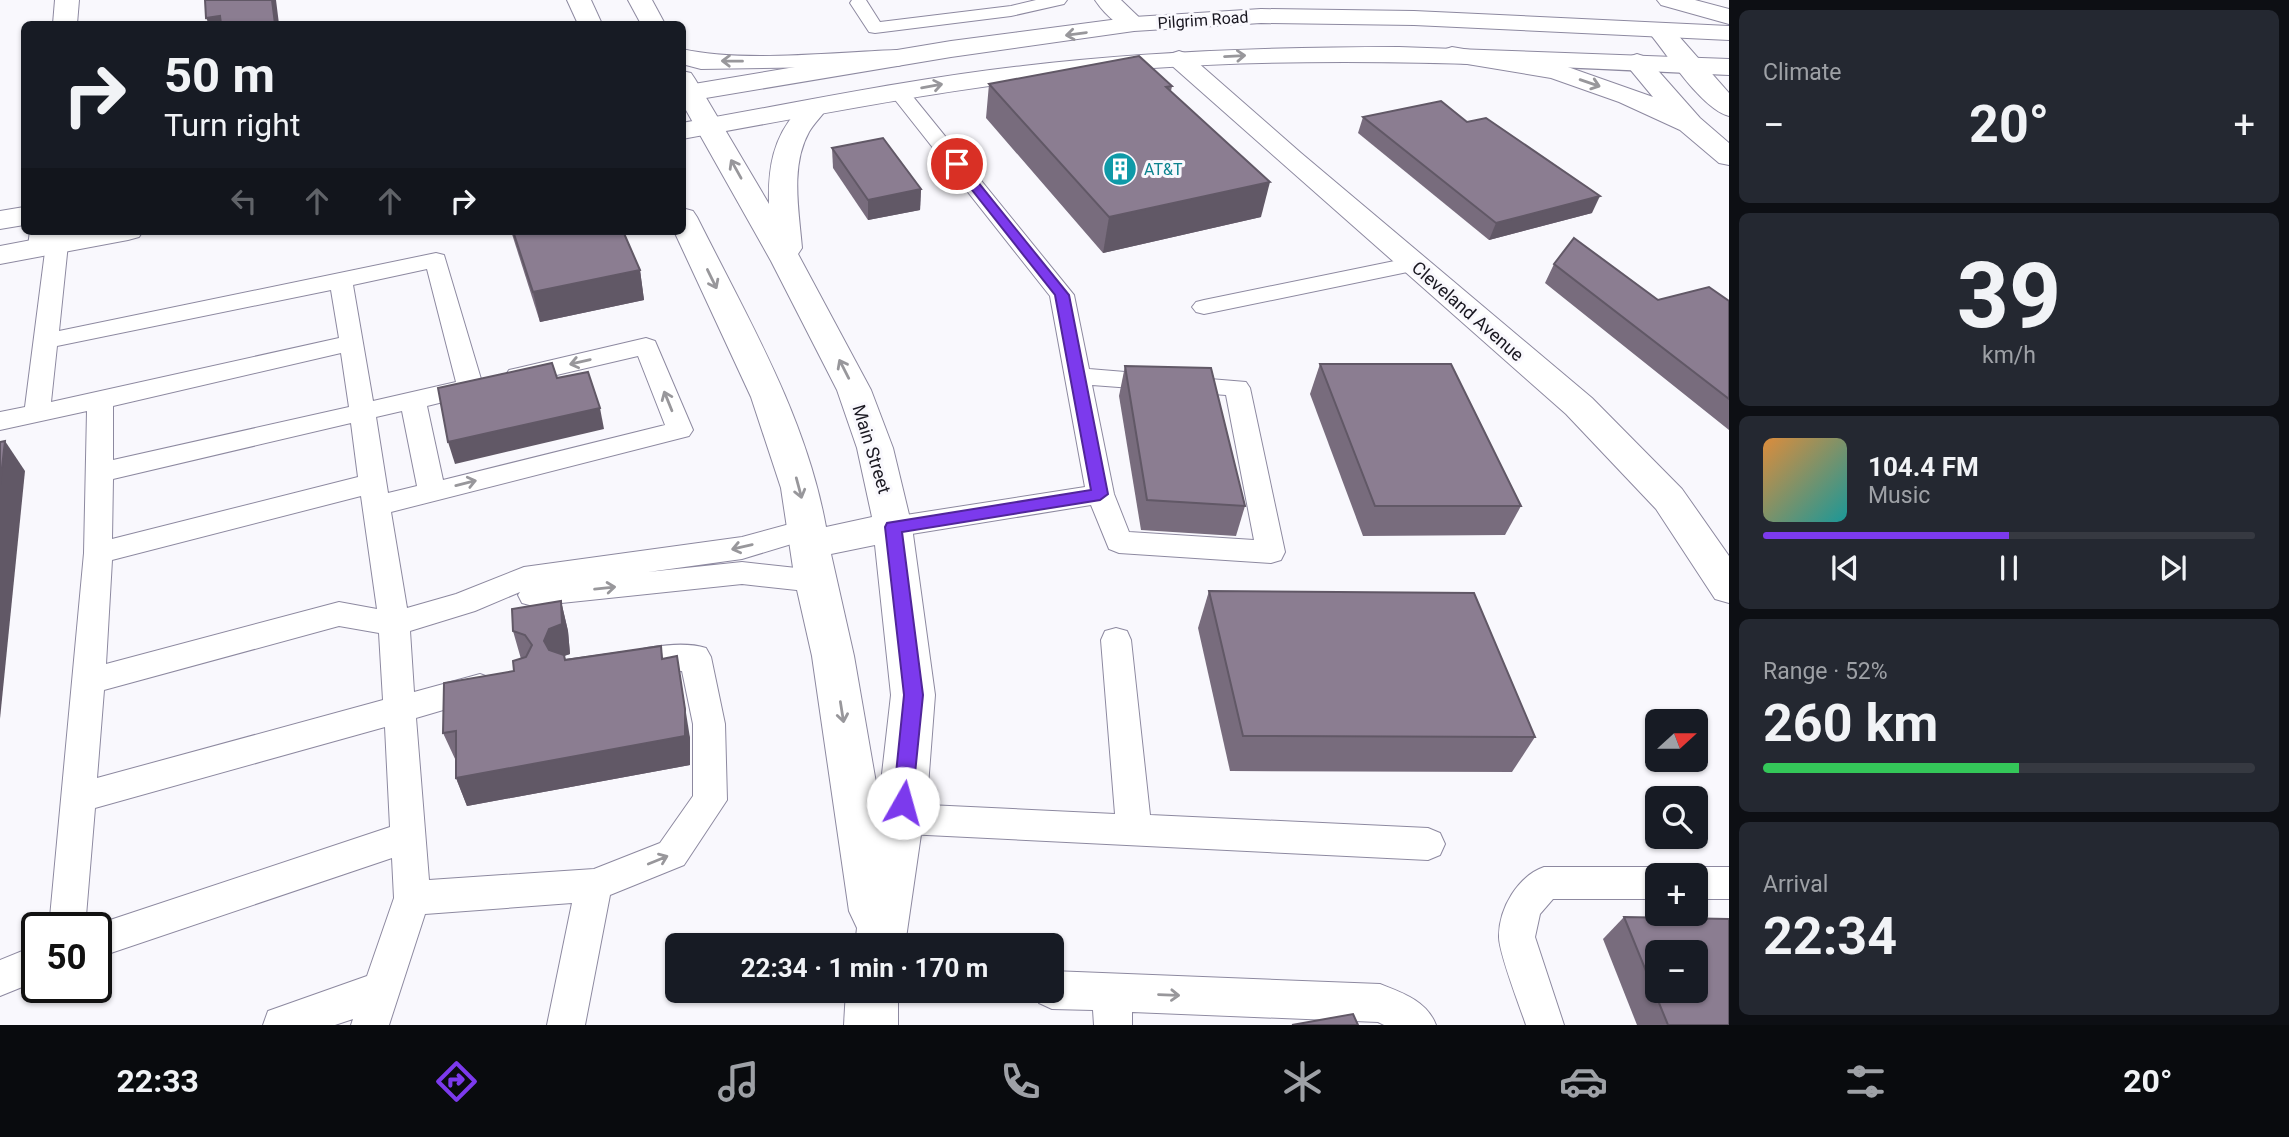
<!DOCTYPE html>
<meta charset="utf-8">
<style>
:root{--surface:#171b24;--page:#242831;--text:#f1f3f6;--muted:#9ea1a6;--line:#363941;--accent:#7c3aed}
body{margin:0;font-family:Roboto,sans-serif;background:var(--page);color:var(--text);height:100vh;display:flex;flex-direction:column;font-size:26px;white-space:nowrap}
*{box-sizing:border-box;margin:0}
p{font-size:23px;color:var(--muted)}
.icon{flex:none;width:38px;height:38px;fill:none;stroke:currentColor;stroke-width:2;stroke-linecap:round;stroke-linejoin:round}
.map{position:relative;flex:1;overflow:hidden}
.side{display:flex;flex-direction:column;gap:10px;padding:10px;background:#0d0f14;width:560px}
.side>*{flex:none}
.top-card{position:absolute;left:21px;top:21px;width:665px;height:214px;border-radius:10px;box-shadow:0 2px 5px #0004;background:#171b24;color:var(--text);overflow:hidden}
.needle{width:46px;rotate:69deg}
.controls{position:absolute;left:1645px;top:709px;display:grid;gap:14px}
.controls a{display:grid;place-items:center;width:63px;height:63px;border-radius:10px;background:var(--surface);box-shadow:0 2px 5px #0004;font-size:35px}
.speed{position:absolute;left:21px;top:912px;display:flex;gap:14px;font-size:35px;font-weight:700;text-align:center}
.speed>*{display:grid;place-content:center;width:91px;height:91px;border-radius:50%;background:var(--surface);box-shadow:0 2px 5px #0004;line-height:1}
.speed .limit{border:4px solid #111;border-radius:10px;background:#fff;color:#111}
.pin{position:absolute;display:grid;place-items:center;width:60px;height:60px;color:#fff;margin:-30px;border:4px solid #fff;border-radius:50%;box-shadow:0 2px 7px #0007}
.me{position:absolute;width:77px;margin:-38px;rotate:7deg;stroke-linejoin:round;filter:drop-shadow(0 0 5px #0008)}
.turn{display:flex;align-items:center;gap:24px;height:147px;padding:0 28px;font-size:32px}
.turn .icon{width:91px;height:91px;stroke-width:2.5}
.turn b{display:block;font-size:49px;line-height:60px}
.lanes{display:flex;align-items:center;height:66px;padding:0 28px;background:#0003;justify-content:center;gap:35px;direction:ltr}
.lanes .off{opacity:.35}
.big{font-size:52px;font-weight:700;line-height:1.1}
.side .widget{flex:1;display:flex;flex-direction:column;justify-content:center;gap:10px;min-width:0;padding:0 24px;border-radius:10px;background:var(--page)}
.side .dial{align-items:center;gap:0}
.dial b{font-size:91px;line-height:1}
.song{display:flex;align-items:center;gap:21px}
.cover{width:84px;height:84px;border-radius:10px;background:linear-gradient(135deg,hsl(30 70% 55%),hsl(180 70% 35%))}
.played{height:7px;border-radius:4px;background:linear-gradient(90deg,var(--accent) 50%,var(--line) 50%)}
.keys{display:flex;justify-content:space-around;direction:ltr}
.heat{display:flex;justify-content:space-between;align-items:center;font-size:38px;direction:ltr}
.charge{height:10px;border-radius:5px;background:linear-gradient(90deg,#34c759 52%,var(--line) 0)}
.trip{position:absolute;left:665px;top:933px;width:399px;height:70px;border-radius:10px;background:var(--surface);box-shadow:0 2px 5px #0004;font-weight:700;line-height:70px;text-align:center}
.tab-bar{display:flex;height:112px;justify-content:space-around;align-items:center;background:#090b0e;color:var(--muted)}
.tab-bar .icon{width:49px;height:49px}
.tab-bar .selected{color:var(--accent)}
.tab-bar b{font-size:32px;color:var(--text)}
main{display:flex;flex:1;min-height:0}
.map>svg:first-child{display:block}
.lines{fill:none;stroke-linecap:round;stroke-linejoin:round}
.service-casing{stroke:#8d89a0;stroke-width:2}
.minor-casing{stroke:#8d89a0;stroke-width:2}
.tertiary-casing{stroke:#8d89a0;stroke-width:2}
.secondary-casing{stroke:#8d89a0;stroke-width:2}
.motorway-casing{stroke:#8d89a0;stroke-width:2}
.service{fill:#fff;fill-rule:evenodd}
.minor{fill:#fff;fill-rule:evenodd}
.tertiary{fill:#fff;fill-rule:evenodd}
.secondary{fill:#fff;fill-rule:evenodd}
.motorway{fill:#fff;fill-rule:evenodd}
.wall{fill:#786c7d}
.shaded-wall{fill:#615866}
.building{fill:#8b7d91;stroke:#615866;stroke-width:2;fill-rule:evenodd}
.oneway{stroke:#98979b}
.route{fill:#7c3aed;stroke:#51269a;stroke-width:2}
.labels{text-anchor:middle;dominant-baseline:central;stroke-width:6;stroke-linejoin:round;paint-order:stroke}
.far-street-label{font-size:16px;fill:#191720;stroke:#f9f8fd}
.far-culture-label{font-size:16px;fill:#0d838f;stroke:#f9f8fd;text-anchor:start}
.street-label{font-size:18px;fill:#191720;stroke:#f9f8fd}
</style>
<main>
<div class="map">
<svg width="1729" height="1025" viewBox="0 0 1729 1025">
<rect width="100%" height="100%" fill="#f9f8fd"/>
<g class="lines">
<!-- service casing -->
<g class="service-casing">
<g id="service">
<polygon points="852,0 866,0 880,22 1011,6 1036,0 1067,0 1064,4 1011,16 875,33 869,32 850,3"/>
<path d="M899,86L906,88L1074,295L1089,369L1246,382L1250,388L1285,552L1281,560L1271,563L1119,553L1109,549L1091,505L893,537L883,534L879,527L883,520L893,517L1085,487L1050,296L892,96L889,92L892,88ZM1092,385L1226,395L1254,540L1129,532L1114,494Z"/>
<path d="M57,237L65,239L68,244L59,331L436,253L444,255L481,379L488,386L484,392L427,406L443,480L665,425L638,356L518,384L509,382L505,376L509,370L518,368L646,338L655,341L693,430L689,436L391,512L407,608L456,594L524,567L742,537L808,519L818,522L822,529L818,536L808,539L742,559L648,572L742,562L815,570L825,573L830,581L825,589L815,592L742,584L533,606L522,603L518,595L520,592L475,611L410,631L414,692L480,674L491,678L496,687L491,696L416,718L429,880L594,869L660,843L693,796V724L682,671L639,674L628,671L623,662L628,653C650,646 684,641 706,648L711,657L725,724L727,800L684,865L610,895L585,1025H547L572,903L425,914L389,1025H351L353,1019L335,1025H263L268,1011L367,976L394,898L392,858L96,958V928H86L390,827L385,727L95,808L85,928H49L84,553L87,411L0,430V412L25,407L46,244L49,239ZM427,269L456,382L373,401L353,285ZM331,290L339,338L51,402L57,346ZM341,353L349,407L113,460V406ZM402,411L417,486L388,493L376,417ZM351,423L358,477L112,539L113,479ZM361,496L377,609L339,602L106,664L112,560ZM339,626L379,633L383,700L97,778L104,690Z"/>
<polygon points="1414,257 1422,259 1425,264 1422,269 1204,314 1196,312 1192,307 1196,302 1204,300"/>
<polygon points="1116,628 1127,631 1131,640 1150,815 1428,828 1440,833 1445,844 1440,855 1428,860 886,833 874,829 869,818 874,807 886,803 1115,814 1101,640 1105,631"/>
<path d="M1544,867H1657L1670,871L1671,875H1657V899H1553L1540,914L1535,937L1564,1025H1526C1520,1007 1498,951 1499,936C1499,908 1518,876 1544,867Z"/>
<polygon points="1696,867 1729,867 1729,899 1696,899 1696,875 1682,875 1683,871"/>
<polygon points="37,945 37,981 0,996 0,960"/>
<path d="M1052,971L1380,984C1403,993 1427,1001 1436,1025H1384L1378,1022L1132,1012V1025H1094L1093,1010L1052,1009L1039,1003L1033,990H1052Z"/>
</g>
</g>
<!-- minor casing -->
<g class="minor-casing">
<g id="minor">
<polygon points="55,0 79,0 77,24 53,24"/>
<path d="M1095,0H1121L1146,24L1143,29C1124,34 1105,15 1095,0Z"/>
<polygon points="1179,51 1188,54 1301,153 1592,398 1682,489 1729,556 1729,603 1715,599 1656,509 1566,414 1170,64 1166,59 1170,54"/>
<polygon points="30,231 60,231 58,246 54,253 43,255 32,253 28,246"/>
</g>
</g>
<!-- tertiary casing -->
<g class="tertiary-casing">
<g id="tertiary">
<polygon points="1657,0 1695,0 1729,9 1729,24 1661,5"/>
<polygon points="1261,9 1414,11 1729,26 1729,40 1414,25 1261,23 1134,31 951,57 682,102 682,86 951,41 1134,17"/>
<path d="M1399,47L1729,59V75C1537,66 1345,55 1153,68C994,79 839,111 682,139V123C796,103 909,79 1023,66C1148,51 1273,47 1399,47Z"/>
<polygon points="24,207 24,225 0,229 0,211"/>
<polygon points="79,231 143,231 139,237 128,240 0,264 0,246"/>
</g>
</g>
<!-- secondary casing -->
<g class="secondary-casing">
<g id="secondary">
<polygon points="567,0 591,0 602,24 578,24"/>
<polygon points="628,0 652,0 665,24 641,24"/>
<path d="M682,49C742,63 835,52 898,50L907,53L911,58L907,63L898,66L701,69L682,64Z"/>
<path d="M682,71L691,73L695,79L769,204C768,168 773,138 797,111C807,101 811,97 825,100L829,106C823,115 814,123 809,132C790,166 799,211 802,248L798,254L871,390L893,448L912,527L935,695L928,786L905,945H855L857,928L849,911L812,656L795,581L781,488L751,397L674,231H682V208L693,211L697,217C747,317 806,416 826,527L872,517L857,448L837,390L771,261L682,103ZM875,545L891,695L879,800L854,656L831,554Z"/>
<polygon points="846,990 898,990 898,1025 844,1025"/>
</g>
</g>
<!-- motorway casing -->
<g class="motorway-casing">
<g id="motorway">
<path d="M1660,23L1669,25L1729,93V116C1702,109 1669,57 1651,35L1648,30L1651,25Z"/>
<polygon points="1452,47 1565,66 1653,97 1624,62 1628,57 1637,54 1646,57 1700,118 1729,143 1729,165 1719,163 1680,130 1619,102 1551,78 1443,60 1439,55 1443,50"/>
</g>
</g>
<!-- service -->
<use href="#service" class="service"/>
<!-- minor -->
<use href="#minor" class="minor"/>
<!-- tertiary -->
<use href="#tertiary" class="tertiary"/>
<!-- secondary -->
<use href="#secondary" class="secondary"/>
<!-- motorway -->
<use href="#motorway" class="motorway"/>
</g>
<!-- wall -->
<g class="wall">
<polygon points="989,84 1172,86 1171,91 1261,217 1103,253 986,118"/>
<polygon points="1363,117 1467,122 1592,213 1489,240 1358,133"/>
<polygon points="832,148 921,189 920,210 868,220 833,168"/>
<polygon points="511,231 623,231 640,270 644,300 540,322"/>
<polygon points="1554,264 1658,300 1729,301 1729,430 1545,283"/>
<polygon points="1320,364 1521,506 1505,535 1363,536 1310,394"/>
<polygon points="1125,366 1245,506 1236,536 1141,530 1119,396"/>
<polygon points="1209,591 1535,737 1512,772 1230,771 1198,628"/>
<polygon points="561,601 568,631 570,654 564,656 565,659 661,646 663,659 690,738 690,765 467,806 456,778 456,761 443,733 514,671 521,659 513,631"/>
<polygon points="1624,917 1729,1025 1637,1025 1603,939"/>
</g>
<!-- shaded-wall -->
<g class="shaded-wall">
<polygon points="272,0 276,0 279,24 275,24"/>
<polygon points="220,16 223,24 209,24 206,18"/>
<polygon points="1270,182 1261,217 1103,253 1109,217"/>
<polygon points="921,189 920,210 868,220 868,200"/>
<polygon points="1600,196 1592,213 1489,240 1496,223"/>
<polygon points="640,270 644,300 540,322 533,292"/>
<polygon points="600,408 604,429 455,464 448,442"/>
<polygon points="5,441 25,471 0,719 0,485"/>
<polygon points="561,601 568,631 570,654 564,656 572,685 565,660 553,670 544,641"/>
<polygon points="677,656 690,738 690,765 467,806 456,778"/>
</g>
<!-- building -->
<g class="building">
<polygon points="205,0 272,0 275,24 221,24 220,16 206,18"/>
<polygon points="1139,56 1172,86 1166,87 1270,182 1109,217 989,84"/>
<polygon points="1441,101 1467,122 1486,118 1600,196 1496,223 1363,117"/>
<polygon points="883,138 921,189 868,200 832,148"/>
<polygon points="513,231 623,231 640,270 533,292"/>
<polygon points="1574,238 1658,300 1709,287 1729,301 1729,399 1554,264"/>
<polygon points="552,363 557,378 588,372 600,408 448,442 438,388"/>
<polygon points="1320,364 1451,364 1521,506 1375,506"/>
<polygon points="1125,366 1211,368 1245,506 1147,500"/>
<polygon points="5,441 0,485 0,442"/>
<polygon points="1209,591 1474,593 1535,737 1243,736"/>
<polygon points="561,601 562,624 549,629 544,641 549,650 564,655 565,660 661,646 662,659 677,656 685,709 685,736 456,778 456,731 443,733 444,683 514,671 513,661 526,657 532,645 525,635 513,631 512,609"/>
<path d="M1624,917L1729,919V1025H1668ZM1657,952H1696V990H1657Z"/>
<polygon points="1353,1014 1358,1025 1292,1025"/>
</g>
<!-- one-way arrows -->
<defs><path id="oneway-shaft" d="M-6 0H5M1.5-3L5.5 0L1.5 3" fill="none" stroke-width="1.6" stroke-linecap="round" stroke-linejoin="round" transform="scale(1.75)"/></defs>
<g class="oneway">
<use href="#oneway-shaft" transform="translate(1076 34) rotate(172)"/>
<use href="#oneway-shaft" transform="translate(1235 56) rotate(-3)"/>
<use href="#oneway-shaft" transform="translate(732 61) rotate(-179)"/>
<use href="#oneway-shaft" transform="translate(1590 83) rotate(19)"/>
<use href="#oneway-shaft" transform="translate(932 86) rotate(-10)"/>
<use href="#oneway-shaft" transform="translate(736 169) rotate(-119)"/>
<use href="#oneway-shaft" transform="translate(712 279) rotate(64)"/>
<use href="#oneway-shaft" transform="translate(580 362) rotate(167)"/>
<use href="#oneway-shaft" transform="translate(844 369) rotate(-117)"/>
<use href="#oneway-shaft" transform="translate(668 401) rotate(-112)"/>
<use href="#oneway-shaft" transform="translate(466 483) rotate(-14)"/>
<use href="#oneway-shaft" transform="translate(799 488) rotate(75)"/>
<use href="#oneway-shaft" transform="translate(742 547) rotate(167)"/>
<use href="#oneway-shaft" transform="translate(605 588) rotate(-6)"/>
<use href="#oneway-shaft" transform="translate(842 712) rotate(81)"/>
<use href="#oneway-shaft" transform="translate(658 860) rotate(-22)"/>
<use href="#oneway-shaft" transform="translate(1169 995) rotate(2)"/>
</g>
<!-- route -->
<polygon class="route" points="953,161 961,161 1069,295 1108,494 1100,500 902,532 923,695 912,803 910,809 903,811 896,809 893,803 904,695 885,527 887,523 1091,490 1055,295 953,166"/>
<!-- icons -->
<defs>
<g id="building-disc" transform="scale(1.75)"><circle r="9.5" fill="#0f9aa8" stroke="#f9f8fd"/><path d="M-4-6H4V6H1V3H-1V6H-4ZM-2.5-4.3h1.7v1.8h-1.7ZM.8-4.3h1.7v1.8H.8ZM-2.5-1h1.7V.8h-1.7ZM.8-1h1.7V.8H.8Z" fill="#fff"/></g>
</defs>
<g fill-rule="evenodd">
<use href="#building-disc" x="1120" y="169"/>
</g>
<g class="labels">
<!-- far-street labels -->
<g class="far-street-label">
<text transform="translate(1203 20) rotate(-4)">Pilgrim Road</text>
</g>
<!-- far-culture labels -->
<g class="far-culture-label">
<text x="1144" y="169">AT&amp;T</text>
</g>
<!-- street labels -->
<g class="street-label">
<text transform="translate(1468 311) rotate(41)">Cleveland Avenue</text>
<text transform="translate(872 449) rotate(73)">Main Street</text>
</g>
</g>
</svg>
<div class="controls">
<a><svg class="needle" viewBox="-14 -14 28 28"><path d="M0-13l5 13h-10z" fill="#e53935"/><path d="M0 13l5-13h-10z" fill="#9ea1a6"/></svg></a>
<a><svg class="icon" aria-label="search" viewBox="0 0 24 24"><circle cx="10" cy="10" r="6"/><path d="M15 15l6 6"/></svg></a>
<a>+</a>
<a>−</a>
</div>
<div class="speed"><div class="limit">50</div></div>
<div class="pin" style="left:957px;top:164px;background:#d93025"><svg class="icon" aria-label="arrive" viewBox="0 0 24 24"><path d="M6 21V4h12l-3 4 3 4H6"/></svg></div>
<svg class="me" style="left:903px;top:803px" viewBox="-20 -20 40 40"><circle r="19" fill="#fff"/><path d="M0-13L10 11 0 6-10 11z" fill="#7c3aed"/></svg>
<div class="trip">22:34 · 1 min · 170 m</div>
<div class="top-card">
<div class="turn"><svg class="icon" aria-label="right" viewBox="0 0 24 24"><path d="M7 20v-9h11M14 6l5 5-5 5"/></svg><div><b>50 m</b>Turn right</div></div>
<div class="lanes"><svg class="icon off" aria-label="left" viewBox="0 0 24 24"><path d="M17 20v-9H6M10 6l-5 5 5 5"/></svg><svg class="icon off" aria-label="ahead" viewBox="0 0 24 24"><path d="M12 20V5M6 11l6-6 6 6"/></svg><svg class="icon off" aria-label="ahead" viewBox="0 0 24 24"><path d="M12 20V5M6 11l6-6 6 6"/></svg><svg class="icon" aria-label="right" viewBox="0 0 24 24"><path d="M7 20v-9h11M14 6l5 5-5 5"/></svg></div>
</div>
</div>
<section class="side">
<div class="widget"><p>Climate</p>
<div class="heat"><a>−</a><b class="big">20°</b><a>+</a></div>
</div>
<div class="widget dial"><b>39</b><p>km/h</p></div>
<div class="widget">
<div class="song"><i class="cover"></i><div><b>104.4 FM</b><p>Music</p></div></div>
<div class="played"></div>
<div class="keys"><svg class="icon" aria-label="previous" viewBox="0 0 24 24"><path d="M18 5L8 12l10 7zM5 5v14"/></svg><svg class="icon" aria-label="pause" viewBox="0 0 24 24"><path d="M8 5v14M16 5v14"/></svg><svg class="icon" aria-label="next" viewBox="0 0 24 24"><path d="M6 5l10 7-10 7zM19 5v14"/></svg></div>
</div>
<div class="widget"><p>Range · 52%</p><b class="big">260 km</b><div class="charge"></div></div>
<div class="widget"><p>Arrival</p><b class="big">22:34</b></div>
</section>
</main>
<nav class="tab-bar">
<b>22:33</b>
<svg class="icon selected" aria-label="directions" viewBox="0 0 24 24"><path d="M12 3l9 9-9 9-9-9zM9 14v-3h6M13 9l2 2-2 2"/></svg>
<svg class="icon" aria-label="music" viewBox="0 0 24 24"><path d="M9 18V5l10-2v13"/><circle cx="6" cy="18" r="3"/><circle cx="16" cy="16" r="3"/></svg>
<svg class="icon" aria-label="phone" viewBox="0 0 24 24"><path d="M5 4h4l2 5-3 2q2 4 5 5l2-3 5 2v4C11 20 4 13 5 4z"/></svg>
<svg class="icon" aria-label="climate" viewBox="0 0 24 24"><path d="M12 3v18M4 7l16 10M4 17L20 7"/></svg>
<svg class="icon" aria-label="car" viewBox="0 0 24 24"><path d="M5 17H2v-5l4-1 3-4h7l3 4 3 1v5h-3M9 17h6M6 11h13"/><circle cx="7" cy="17" r="2"/><circle cx="17" cy="17" r="2"/></svg>
<svg class="icon" aria-label="filters" viewBox="0 0 24 24"><path d="M4 7h16M4 17h16"/><circle cx="9" cy="7" r="2"/><circle cx="15" cy="17" r="2"/></svg>
<b>20°</b>
</nav>
